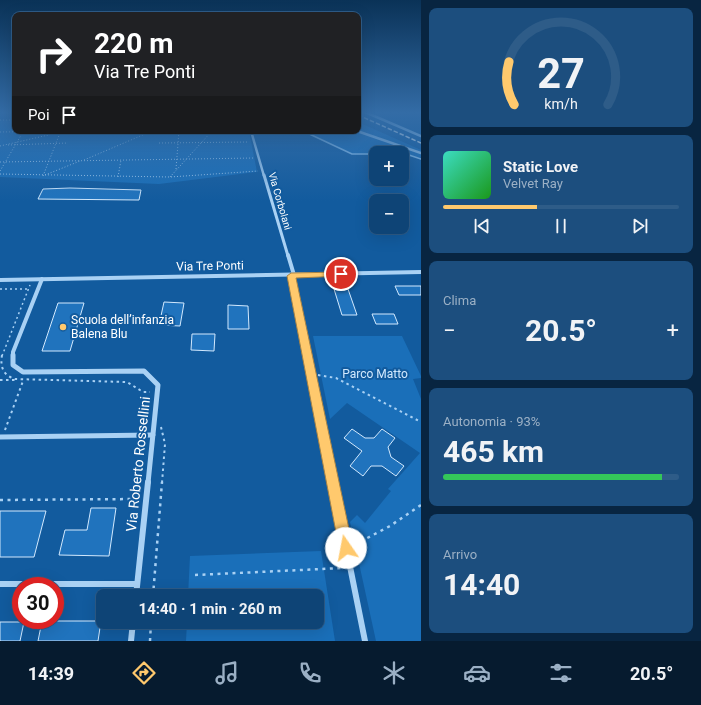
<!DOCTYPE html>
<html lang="it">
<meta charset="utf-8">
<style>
:root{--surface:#0e4476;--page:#1c4e7e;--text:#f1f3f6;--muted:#9bb0c5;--line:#2e5c88;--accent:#ffc96d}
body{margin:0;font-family:Roboto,sans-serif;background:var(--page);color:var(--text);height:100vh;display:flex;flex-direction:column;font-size:15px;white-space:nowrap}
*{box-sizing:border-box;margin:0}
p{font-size:13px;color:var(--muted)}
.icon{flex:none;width:22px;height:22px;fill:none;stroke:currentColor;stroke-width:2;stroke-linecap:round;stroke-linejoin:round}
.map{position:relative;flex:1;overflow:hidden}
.panel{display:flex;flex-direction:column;gap:8px;padding:8px;background:#082541;width:280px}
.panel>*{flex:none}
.top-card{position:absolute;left:12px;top:12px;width:349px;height:122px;border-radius:8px;box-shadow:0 4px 16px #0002,0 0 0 1px var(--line);background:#202124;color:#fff;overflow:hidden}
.tools{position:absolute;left:369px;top:146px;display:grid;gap:8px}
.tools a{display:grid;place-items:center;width:40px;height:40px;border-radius:8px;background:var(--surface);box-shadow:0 4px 16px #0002,0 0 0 1px var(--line);font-size:20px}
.speed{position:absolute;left:12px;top:577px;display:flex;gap:8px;font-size:20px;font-weight:700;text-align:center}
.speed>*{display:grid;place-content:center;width:52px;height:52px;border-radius:50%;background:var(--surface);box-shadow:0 4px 16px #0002,0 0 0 1px var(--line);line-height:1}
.speed .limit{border:6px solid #d22;background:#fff;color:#111}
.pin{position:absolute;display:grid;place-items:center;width:34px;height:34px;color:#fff;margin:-17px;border:2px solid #fff;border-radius:50%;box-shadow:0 1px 4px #0007}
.me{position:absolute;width:44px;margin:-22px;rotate:348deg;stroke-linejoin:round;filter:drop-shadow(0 0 3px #0008)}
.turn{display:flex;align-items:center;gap:14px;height:84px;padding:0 16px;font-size:18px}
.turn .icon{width:52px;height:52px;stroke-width:2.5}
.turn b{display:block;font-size:28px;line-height:34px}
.then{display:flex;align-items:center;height:38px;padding:0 16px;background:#0003;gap:8px;font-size:15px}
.big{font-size:30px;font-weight:700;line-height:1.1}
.panel .widget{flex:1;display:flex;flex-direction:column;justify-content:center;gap:6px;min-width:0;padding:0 14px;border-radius:8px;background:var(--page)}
.panel .dial{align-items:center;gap:0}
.dial svg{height:104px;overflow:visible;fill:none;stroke:var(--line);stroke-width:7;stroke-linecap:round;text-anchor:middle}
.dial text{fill:var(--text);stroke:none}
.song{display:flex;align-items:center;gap:12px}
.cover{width:48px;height:48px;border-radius:6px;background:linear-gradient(135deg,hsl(170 70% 55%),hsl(120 70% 35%))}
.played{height:4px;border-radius:2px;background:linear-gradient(90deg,var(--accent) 40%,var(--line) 40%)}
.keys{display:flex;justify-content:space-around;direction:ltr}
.heat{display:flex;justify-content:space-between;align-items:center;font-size:22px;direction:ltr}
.charge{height:6px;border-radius:3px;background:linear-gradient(90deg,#34c759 93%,var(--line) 0)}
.trip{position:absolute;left:96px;top:589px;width:228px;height:40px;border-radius:8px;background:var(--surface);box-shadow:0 4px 16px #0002,0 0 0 1px var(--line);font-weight:700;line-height:40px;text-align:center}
.menu{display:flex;height:64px;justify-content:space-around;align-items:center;background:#061b2f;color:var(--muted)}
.menu .icon{width:28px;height:28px}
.menu .selected{color:var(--accent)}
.menu b{font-size:18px;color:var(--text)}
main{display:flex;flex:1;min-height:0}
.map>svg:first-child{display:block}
.green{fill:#1a6fb9}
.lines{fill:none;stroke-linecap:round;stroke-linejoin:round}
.stream{stroke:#9bcef7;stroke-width:1.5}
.building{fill:#2073bd;stroke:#d2e9fe}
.path-far3{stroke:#a9d1f4;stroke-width:1;stroke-dasharray:1 2;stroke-linecap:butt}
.path-far2{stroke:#a9d1f4;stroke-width:1.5;stroke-dasharray:2 3;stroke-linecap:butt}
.path-far1{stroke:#a9d1f4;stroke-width:2;stroke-dasharray:2.5 3.5;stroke-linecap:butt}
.path{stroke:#a9d1f4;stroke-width:2.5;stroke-dasharray:3 4.5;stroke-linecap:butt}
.minor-far4{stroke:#a9d1f4;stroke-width:2.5}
.minor-far3{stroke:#a9d1f4;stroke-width:3}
.minor-far2{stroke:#a9d1f4;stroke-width:4}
.minor-far1{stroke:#a9d1f4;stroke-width:5}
.minor{stroke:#a9d1f4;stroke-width:6}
.tertiary{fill:#a9d1f4;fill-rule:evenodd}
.rail{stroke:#fff;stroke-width:1.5;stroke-dasharray:4.5 2;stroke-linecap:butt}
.route{fill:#ffc96d;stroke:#a68347}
.poi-dot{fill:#ffc96d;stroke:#125b9e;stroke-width:1.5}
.labels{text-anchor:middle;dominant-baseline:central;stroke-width:4;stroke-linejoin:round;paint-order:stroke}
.far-street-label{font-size:10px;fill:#fff;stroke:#125b9e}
.street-label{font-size:12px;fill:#fff;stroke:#125b9e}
.poi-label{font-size:12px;fill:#fff;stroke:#125b9e;text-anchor:start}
.park-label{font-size:12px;fill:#d2e9fe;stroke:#125b9e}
.near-street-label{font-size:14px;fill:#fff;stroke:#125b9e}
</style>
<main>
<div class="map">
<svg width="421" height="641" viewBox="0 0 421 641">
<rect width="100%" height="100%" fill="#125b9e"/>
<!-- green -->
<g class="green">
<polygon points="0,120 15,120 15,131 249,131 257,172 159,184 0,177"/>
<polygon points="358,122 421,150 421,158 402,155 402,153 352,154 302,131 358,131"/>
<polygon points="313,336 402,336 421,376 421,378 413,379 421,399 421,641 376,641 350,522 357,515 365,523 391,491 388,489 420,453 347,403 330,419"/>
<polygon points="321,551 335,641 186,641 187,622 317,622 317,596 188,596 190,556"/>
</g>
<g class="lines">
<!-- stream -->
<g class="stream">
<polyline points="303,131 352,154 376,154"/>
<polyline points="402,155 409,155 421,159"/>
</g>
</g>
<!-- building -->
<g class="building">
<polygon points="43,189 70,188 141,190 139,200 38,199"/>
<polygon points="395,286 421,286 421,295 399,295"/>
<polygon points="334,289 348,289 357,315 342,315"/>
<polygon points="164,302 184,303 180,326 159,325"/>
<polygon points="58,303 84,303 70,351 42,351"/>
<polygon points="228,305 248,306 249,329 228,329"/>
<polygon points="372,314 394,314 398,324 376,324"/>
<polygon points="192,334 215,334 214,351 191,350"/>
<polygon points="352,429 365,438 374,438 382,429 395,438 388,447 391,457 404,466 396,476 382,466 371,466 363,476 350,466 362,451 344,438"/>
<polygon points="91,508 116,508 109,556 59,555 65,530 87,530"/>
<polygon points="0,511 46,511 34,557 0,557"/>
<polygon points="42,621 101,621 98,641 38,641"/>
<polygon points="0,622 24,622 20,641 0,641"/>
</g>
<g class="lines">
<!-- path-far3 -->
<g class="path-far3">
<polyline points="0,120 15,120"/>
<polyline points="0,132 62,131"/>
<polyline points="159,143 249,142"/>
<polyline points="8,145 68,143"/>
<polyline points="0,146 66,131"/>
<polyline points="84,160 152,131"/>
<polyline points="0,162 254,158"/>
<polyline points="176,169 179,131"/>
<polyline points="0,171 23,132"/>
<polyline points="0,174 170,177 258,171"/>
<polyline points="45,175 80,161"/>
<polyline points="43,176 60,133"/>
<polyline points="118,177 121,160"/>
<polyline points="170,177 212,131"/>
</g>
<!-- path-far2 -->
<g class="path-far2">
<polyline points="0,289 28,289"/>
<polyline points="2,356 30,285"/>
</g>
<!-- path-far1 -->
<g class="path-far1">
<path d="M2,355C0,367 3,375 15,379L127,382L143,392H150"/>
<polyline points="318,375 336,378 421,422"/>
<polyline points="0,380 15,380"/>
<polyline points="161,427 165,444 162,483"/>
<polyline points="5,430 23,381"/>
</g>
<!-- path -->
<g class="path">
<polyline points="0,500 138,499"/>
<polyline points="354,545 390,526 421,505"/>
<polyline points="195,575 343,568"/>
<polyline points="153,596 162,482"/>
<polyline points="150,641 151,622"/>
</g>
<!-- minor-far4 -->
<g class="minor-far4">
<polyline points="365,112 421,136"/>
<polyline points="251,131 264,176"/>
<polyline points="357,131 421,153"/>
</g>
<!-- minor-far3 -->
<polyline class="minor-far3" points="264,175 288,256"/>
<!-- minor-far2 -->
<g class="minor-far2">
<polyline points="288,255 294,275"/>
<polyline points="291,276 307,356"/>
<polyline points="13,356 13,352 42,279"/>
</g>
<!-- minor-far1 -->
<g class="minor-far1">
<polyline points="13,355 13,365 23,372 144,371 158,385 148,483"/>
<polyline points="307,355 333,483"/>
<polyline points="0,437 153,435"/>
</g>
<!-- minor -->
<g class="minor">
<polyline points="333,482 365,641"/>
<polyline points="0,584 137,584"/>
<polyline points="136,596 148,482"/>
<polyline points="131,641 133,622"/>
</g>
<!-- tertiary -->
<polygon class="tertiary" points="421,270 421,274 0,282 0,278"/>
<!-- rail -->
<polyline class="rail" points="358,115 421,143"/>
</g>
<!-- sky -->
<linearGradient id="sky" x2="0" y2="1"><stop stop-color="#0a3257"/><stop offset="0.56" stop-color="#336ca6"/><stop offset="1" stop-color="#336ca6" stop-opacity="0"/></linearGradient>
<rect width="421" height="201" fill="url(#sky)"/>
<!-- route -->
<polygon class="route" points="341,272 345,274 344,276 296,278 353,548 351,553 346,555 341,553 339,548 287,276 291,273"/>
<!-- markers -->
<circle class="poi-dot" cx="63" cy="327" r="4"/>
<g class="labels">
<!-- far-street labels -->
<g class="far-street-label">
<text transform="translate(280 201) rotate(74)">Via Corbolani</text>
</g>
<!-- street labels -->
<g class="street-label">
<text transform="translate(210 266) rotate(-1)">Via Tre Ponti</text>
</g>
<!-- poi labels -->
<g class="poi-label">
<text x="71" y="320">Scuola dell’infanzia<tspan x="71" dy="14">Balena Blu</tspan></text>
</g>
<!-- park labels -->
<g class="park-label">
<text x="375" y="374">Parco Matto</text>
</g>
<!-- near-street labels -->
<g class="near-street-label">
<text transform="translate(138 464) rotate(-84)">Via Roberto Rossellini</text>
</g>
</g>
</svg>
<div class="tools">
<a>+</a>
<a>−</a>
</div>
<div class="speed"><div class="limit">30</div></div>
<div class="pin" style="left:341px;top:274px;background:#d93025"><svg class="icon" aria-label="arrive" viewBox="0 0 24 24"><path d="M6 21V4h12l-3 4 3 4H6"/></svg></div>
<svg class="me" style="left:346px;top:548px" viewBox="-20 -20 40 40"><circle r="19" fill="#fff"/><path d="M0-13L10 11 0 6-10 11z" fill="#ffc96d"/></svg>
<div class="trip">14:40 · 1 min · 260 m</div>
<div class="top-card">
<div class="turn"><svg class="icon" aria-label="right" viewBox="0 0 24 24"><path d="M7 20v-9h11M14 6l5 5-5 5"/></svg><div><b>220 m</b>Via Tre Ponti</div></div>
<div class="then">Poi<svg class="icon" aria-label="arrive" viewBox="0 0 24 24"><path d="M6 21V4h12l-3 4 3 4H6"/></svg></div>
</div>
</div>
<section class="panel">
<div class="widget dial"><svg viewBox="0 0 100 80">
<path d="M14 69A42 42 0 1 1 86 69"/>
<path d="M14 69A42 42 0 0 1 10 36" stroke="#ffc96d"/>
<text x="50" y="56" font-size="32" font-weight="700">27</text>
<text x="50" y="72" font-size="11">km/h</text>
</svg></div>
<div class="widget">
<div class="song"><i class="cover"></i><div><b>Static Love</b><p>Velvet Ray</p></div></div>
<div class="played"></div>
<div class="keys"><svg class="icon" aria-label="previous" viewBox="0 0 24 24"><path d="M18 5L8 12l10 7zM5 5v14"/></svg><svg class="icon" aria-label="pause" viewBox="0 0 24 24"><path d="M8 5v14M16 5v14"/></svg><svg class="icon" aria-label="next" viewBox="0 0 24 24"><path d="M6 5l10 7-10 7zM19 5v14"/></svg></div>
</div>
<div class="widget"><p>Clima</p>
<div class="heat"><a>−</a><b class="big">20.5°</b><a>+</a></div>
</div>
<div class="widget"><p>Autonomia · 93%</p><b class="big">465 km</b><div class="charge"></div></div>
<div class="widget"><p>Arrivo</p><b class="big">14:40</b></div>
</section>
</main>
<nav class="menu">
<b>14:39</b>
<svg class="icon selected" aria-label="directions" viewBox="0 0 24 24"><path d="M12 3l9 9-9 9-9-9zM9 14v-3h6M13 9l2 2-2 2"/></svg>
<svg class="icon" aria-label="music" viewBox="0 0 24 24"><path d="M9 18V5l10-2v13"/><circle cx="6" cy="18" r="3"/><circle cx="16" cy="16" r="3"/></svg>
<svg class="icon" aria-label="phone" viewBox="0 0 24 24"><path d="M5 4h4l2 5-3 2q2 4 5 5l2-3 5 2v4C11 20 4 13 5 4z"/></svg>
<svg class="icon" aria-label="climate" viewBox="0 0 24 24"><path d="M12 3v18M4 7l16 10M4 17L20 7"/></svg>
<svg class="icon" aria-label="car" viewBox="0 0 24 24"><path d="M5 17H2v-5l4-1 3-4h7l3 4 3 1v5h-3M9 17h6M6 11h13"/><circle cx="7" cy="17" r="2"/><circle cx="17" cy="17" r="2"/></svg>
<svg class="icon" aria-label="filters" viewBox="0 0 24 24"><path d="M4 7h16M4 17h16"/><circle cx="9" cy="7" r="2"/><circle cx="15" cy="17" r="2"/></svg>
<b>20.5°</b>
</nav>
